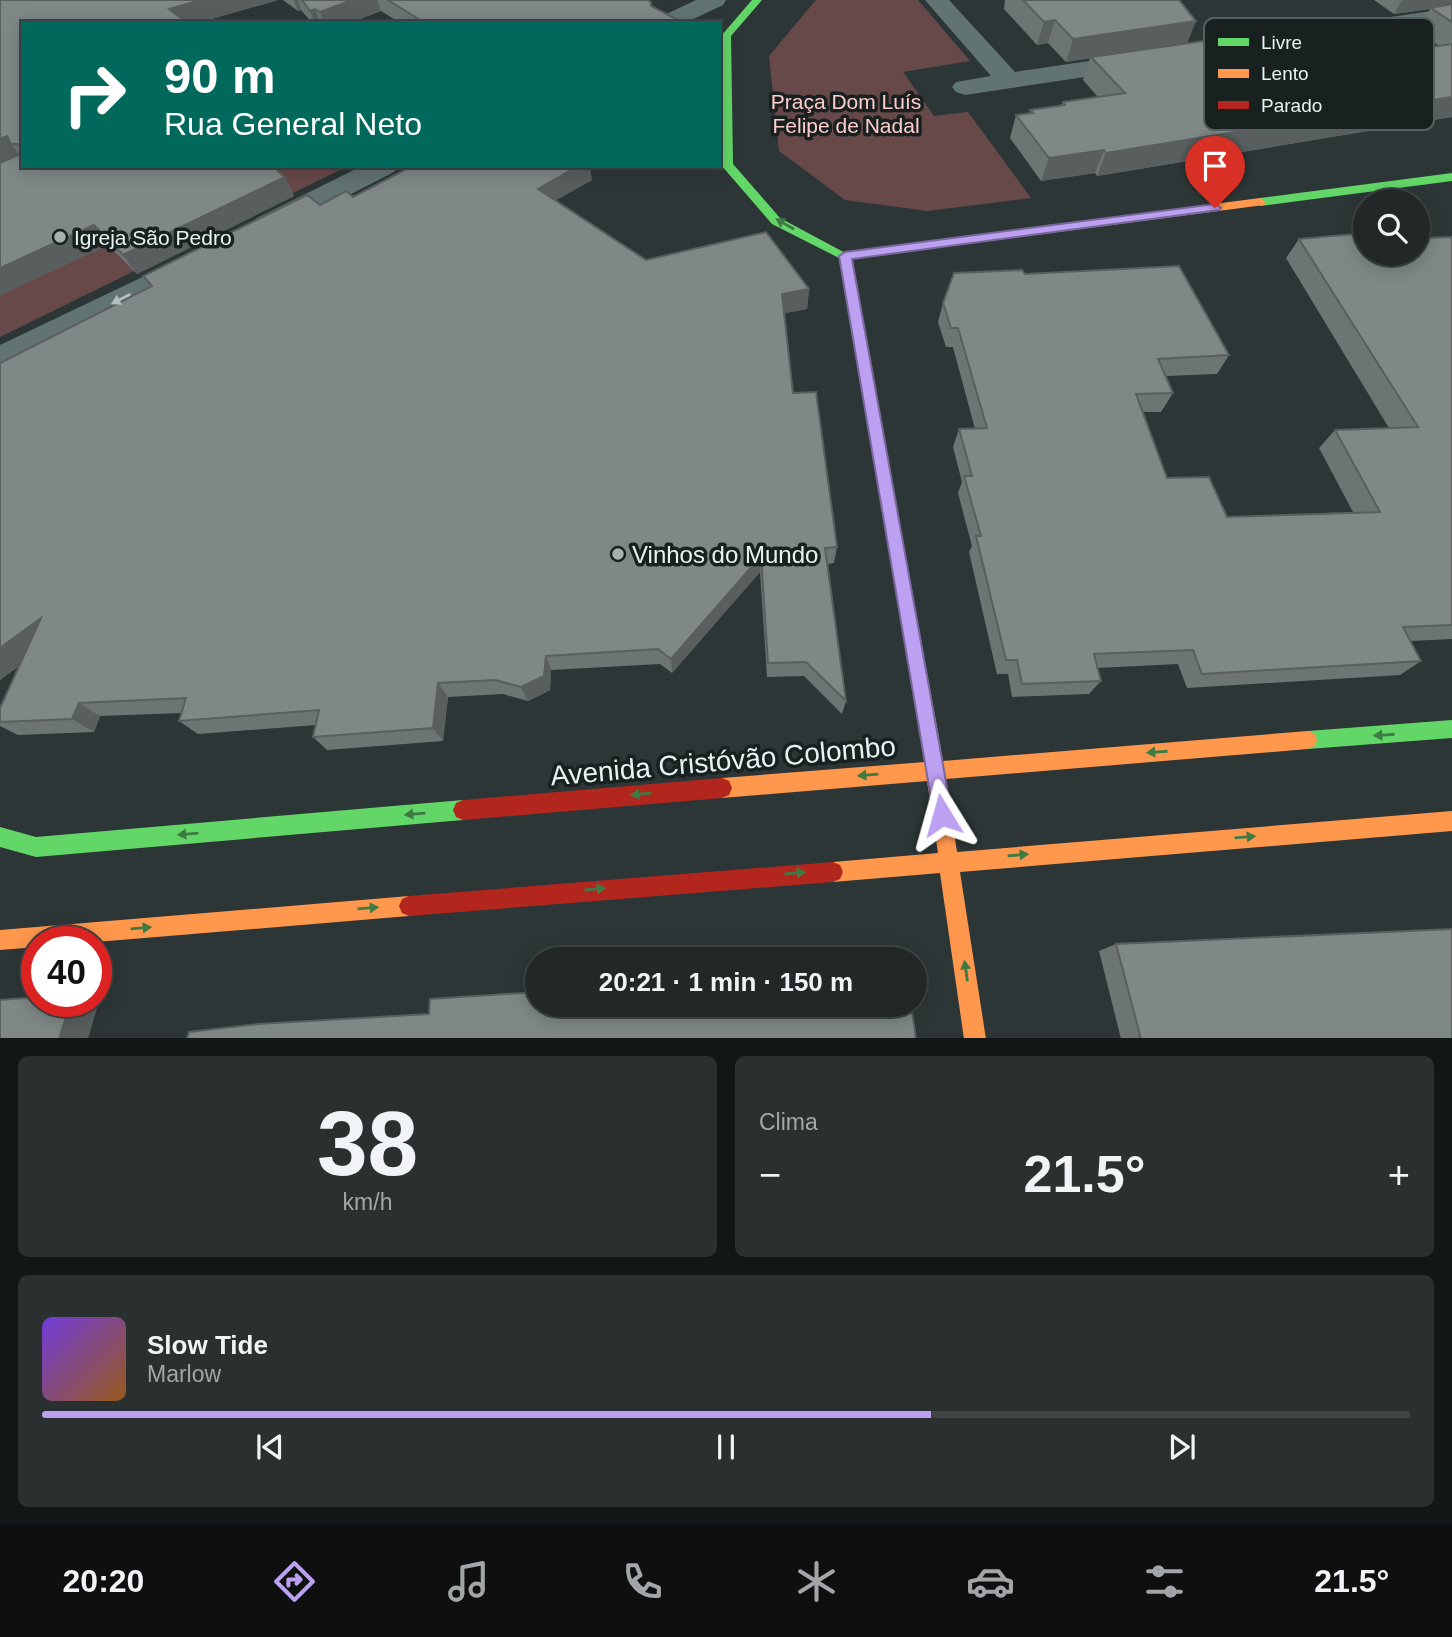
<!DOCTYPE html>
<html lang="pt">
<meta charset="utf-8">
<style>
:root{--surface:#222828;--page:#2a3030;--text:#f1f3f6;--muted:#a2a6a8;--line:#3f4445;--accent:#bca0f2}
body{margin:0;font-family:Helvetica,sans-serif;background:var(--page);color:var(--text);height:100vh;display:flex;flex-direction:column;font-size:26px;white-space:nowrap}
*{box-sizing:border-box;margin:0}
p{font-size:23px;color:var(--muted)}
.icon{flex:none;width:38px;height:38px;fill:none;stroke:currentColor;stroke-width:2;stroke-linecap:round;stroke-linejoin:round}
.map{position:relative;height:1038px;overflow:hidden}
.drawer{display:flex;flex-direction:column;gap:18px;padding:18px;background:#131616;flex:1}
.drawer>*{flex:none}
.hud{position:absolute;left:21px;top:21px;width:700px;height:147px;border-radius:0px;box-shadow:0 4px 18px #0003,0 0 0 2px var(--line);background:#00695c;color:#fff;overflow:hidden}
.buttons{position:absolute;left:1353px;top:189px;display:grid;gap:14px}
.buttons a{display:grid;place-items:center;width:77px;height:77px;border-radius:50%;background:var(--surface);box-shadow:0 4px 18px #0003,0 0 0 2px var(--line);font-size:35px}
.speed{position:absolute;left:21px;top:926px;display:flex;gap:14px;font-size:35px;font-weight:700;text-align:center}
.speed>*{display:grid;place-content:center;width:91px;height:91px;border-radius:50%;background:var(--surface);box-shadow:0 4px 18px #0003,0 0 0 2px var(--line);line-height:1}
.speed .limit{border:10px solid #d22;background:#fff;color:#111}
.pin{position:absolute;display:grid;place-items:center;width:60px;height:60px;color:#fff;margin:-72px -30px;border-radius:50% 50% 50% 0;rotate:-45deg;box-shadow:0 0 7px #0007}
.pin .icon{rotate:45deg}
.me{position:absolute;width:77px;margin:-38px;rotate:352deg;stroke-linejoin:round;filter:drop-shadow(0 0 5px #0008)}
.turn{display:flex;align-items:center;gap:24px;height:147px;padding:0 28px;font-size:32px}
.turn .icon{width:91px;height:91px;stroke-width:2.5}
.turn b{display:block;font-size:49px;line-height:60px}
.big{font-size:52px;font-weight:700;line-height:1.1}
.drawer .tile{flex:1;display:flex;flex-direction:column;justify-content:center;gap:10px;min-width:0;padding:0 24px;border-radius:10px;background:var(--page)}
.drawer .dial{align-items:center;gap:0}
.dial b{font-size:91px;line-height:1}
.song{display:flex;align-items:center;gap:21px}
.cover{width:84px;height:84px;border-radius:10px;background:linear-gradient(135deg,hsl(260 70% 55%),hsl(30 70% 35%))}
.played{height:7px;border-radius:4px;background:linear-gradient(90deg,var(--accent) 65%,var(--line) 65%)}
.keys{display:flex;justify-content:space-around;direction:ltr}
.heat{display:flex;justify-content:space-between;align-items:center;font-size:38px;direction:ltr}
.drawer .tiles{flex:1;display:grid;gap:18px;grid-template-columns:1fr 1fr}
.tile:last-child{grid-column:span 2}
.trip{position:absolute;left:525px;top:947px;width:402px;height:70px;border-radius:35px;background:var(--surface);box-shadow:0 4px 18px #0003,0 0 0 2px var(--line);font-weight:700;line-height:70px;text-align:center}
.menu{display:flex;height:112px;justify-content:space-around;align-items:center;background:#0e1010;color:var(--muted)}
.menu .icon{width:49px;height:49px}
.menu .selected{color:var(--accent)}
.menu b{font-size:32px;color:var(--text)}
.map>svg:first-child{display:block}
.green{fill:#68494a}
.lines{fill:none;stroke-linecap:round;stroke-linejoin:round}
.street{fill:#627373;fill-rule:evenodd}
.fast{fill:#63d668;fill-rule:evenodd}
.slow{fill:#ff974d;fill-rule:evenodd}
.jam{fill:#b3261e;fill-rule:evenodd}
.wall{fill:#6d7474}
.shaded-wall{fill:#595e5e}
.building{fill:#7f8787;stroke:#595e5e;stroke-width:2}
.oneway{fill:#3e7b44}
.oneway2{fill:#b2bfbf}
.route{fill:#bca0f2;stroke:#7a689d;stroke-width:2}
.poi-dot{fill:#a6b0b0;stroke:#182020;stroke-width:2.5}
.labels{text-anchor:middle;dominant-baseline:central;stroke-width:7;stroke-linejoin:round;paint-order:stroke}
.far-park-label{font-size:21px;fill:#ffcbcc;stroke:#182020}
.far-poi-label{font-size:21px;fill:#e7f2f2;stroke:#182020;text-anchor:start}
.poi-label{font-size:24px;fill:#e7f2f2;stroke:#182020;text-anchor:start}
.near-street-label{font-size:28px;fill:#e7f2f2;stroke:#182020}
.key{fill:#182020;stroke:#565f5f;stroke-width:2}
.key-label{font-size:19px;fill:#e7f2f2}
</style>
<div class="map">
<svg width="1452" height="1039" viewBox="0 0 1452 1039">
<rect width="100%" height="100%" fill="#2d3636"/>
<!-- green -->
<g class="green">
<polygon points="816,0 918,0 970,61 903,72 934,116 968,112 1031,198 928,211 845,200 779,151 769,56"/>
<polygon points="64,166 348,166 0,337 0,194"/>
</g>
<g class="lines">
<!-- street -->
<g class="street">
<polygon points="696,0 726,0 723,5 685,23 654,23 658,18"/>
<polygon points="925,0 949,0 1015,72 1452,8 1452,22 965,95 956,92 952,87 956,82 991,76"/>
<polygon points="362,166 398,166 394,172 277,232 267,234 257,232 252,225 257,218"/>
<polygon points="195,252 206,255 210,262 206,269 0,372 0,345"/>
</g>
<!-- fast -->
<g class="fast">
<polygon points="752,0 762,0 731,36 733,164 780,218 851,256 941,749 939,755 932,758 925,755 923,749 839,258 772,224 721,165 721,36"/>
<polygon points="1452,173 1452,181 1260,206 1254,202 1260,198"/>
<polygon points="1452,720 1452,738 1308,749 1301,746 1299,740 1301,734 1308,731"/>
<polygon points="463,800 470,803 473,810 470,817 463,820 36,857 0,847 0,827 36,837"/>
</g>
<!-- slow -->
<g class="slow">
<polygon points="1260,198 1266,202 1264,205 845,260 839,256 845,252"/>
<polygon points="1308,731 1315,734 1317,740 1315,746 1308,749 946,779 957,852 1452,811 1452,831 960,872 986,1039 964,1039 940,873 833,882 826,879 823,872 826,865 833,862 938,853 927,781 722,798 715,795 712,788 715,781 722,778 925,762 923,749 925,743 932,740 939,743 943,761"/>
<polygon points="409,896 416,899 419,906 416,913 409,916 96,942 37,942 37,947 0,950 0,930"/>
</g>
<!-- jam -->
<g class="jam">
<polygon points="722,778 729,781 732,788 729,795 722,798 463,820 456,817 453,810 456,803 463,800"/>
<polygon points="833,862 840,865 843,872 840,879 833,882 409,916 402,913 399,906 402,899 409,896"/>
</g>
</g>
<!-- wall -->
<g class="wall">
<polygon points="0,0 278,0 198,23 23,23 23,166 285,177 294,196 137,274 108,245 0,295"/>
<polygon points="283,0 647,0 651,6 684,23 400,23 381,11 350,23 312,23 301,10 298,11"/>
<polygon points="1005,0 1179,0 1187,43 1239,76 1439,46 1417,30 1430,9 1394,14 1374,0 1452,0 1452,117 1097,176 1095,173 1041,181 1010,138 1016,115 1029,114 1030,110 1061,105 1063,102 1098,97 1083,80 1090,58 1066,62 1048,43 1037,45 1004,9"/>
<polygon points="592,180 556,200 646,260 809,289 807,309 785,313 793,393 837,547 834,563 828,564 846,701 842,714 804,676 767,677 760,572 672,673 660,664 551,670 550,690 528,701 503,694 448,697 443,741 327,750 313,737 316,725 198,734 179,721 182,713 100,716 94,732 18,735 0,726 0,708 19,666 0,680 0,363 150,287 143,276 320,205 353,197"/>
<polygon points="1452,237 1452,639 1410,641 1421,661 1400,675 1187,688 1178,664 1097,668 1101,681 1089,694 1012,697 1008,674 997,674 969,552 972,546 958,493 962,482 953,447 959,429 975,429 953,347 946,347 938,322 943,303 1025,274 1229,355 1217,374 1166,376 1173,393 1161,412 1143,412 1167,478 1227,517 1353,512 1319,448 1335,430 1389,428 1286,258 1299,239"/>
<polygon points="1116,944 1452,1039 1121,1039 1099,951"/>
</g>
<!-- shaded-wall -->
<g class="shaded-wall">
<polygon points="201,0 278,0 198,23 176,23 169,9"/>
<polygon points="294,0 298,0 301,10 298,11"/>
<polygon points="352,0 377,0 381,11 350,23 324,23 320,12"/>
<polygon points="1402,0 1452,0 1452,6 1431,8 1430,9 1394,14"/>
<polygon points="315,9 320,23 315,23 310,11"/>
<polygon points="1055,20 1048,43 1037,45 1044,22"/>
<polygon points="1196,21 1187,44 1066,62 1073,39"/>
<polygon points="1452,97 1452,117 1097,176 1106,153"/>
<polygon points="7,136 11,144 20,156 0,165 0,139"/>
<polygon points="1104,150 1095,173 1041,181 1049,158"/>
<polygon points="575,166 590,166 592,180 542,208 538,189"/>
<polygon points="285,177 294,196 137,274 123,255"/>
<polygon points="94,225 108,245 0,295 0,268"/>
<polygon points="809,289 807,309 781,314 782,294"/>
<polygon points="761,556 760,572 672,673 671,659"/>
<polygon points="41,618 62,633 0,680 0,648"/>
<polygon points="546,656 551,670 550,690 528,701 521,687"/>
<polygon points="438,683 448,697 443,741 433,728"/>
<polygon points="79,703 100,716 94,732 72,719"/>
<polygon points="96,997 100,998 88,1039 59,1039 71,1001 96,1001"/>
</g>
<!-- building -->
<g class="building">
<polygon points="0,0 201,0 169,9 187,23 23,23 23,144 11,144 7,136 0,139"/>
<polygon points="302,0 352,0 320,12 315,9 310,11"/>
<polygon points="388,0 647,0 651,2 651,6 684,23 425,23"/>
<polygon points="1023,0 1179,0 1196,21 1073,39 1055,20 1044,22"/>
<polygon points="1452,4 1452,22 1431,8"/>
<polygon points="1211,40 1239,76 1452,44 1452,97 1106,153 1104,150 1049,158 1016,115 1033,113 1030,110 1065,105 1063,102 1125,93 1091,57"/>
<polygon points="23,153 23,166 272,166 285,177 123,255 94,225 0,268 0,163"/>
<polygon points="412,166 578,166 538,189 646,260 766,232 809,289 782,294 793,393 816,392 837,547 825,548 846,701 806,662 768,663 761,556 671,659 658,649 546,656 544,676 521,687 495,680 438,683 433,728 313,737 319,710 179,721 186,698 79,703 72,719 0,722 0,708 41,618 0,648 0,363 152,286 143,276 307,195 320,205 346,191 353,197"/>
<polygon points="1418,229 1424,238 1452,237 1452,625 1403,627 1421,661 1202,674 1193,650 1094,654 1101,681 1022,684 1017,660 1006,660 976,536 981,536 964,476 972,476 959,429 987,428 958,328 951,328 943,303 954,273 1022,270 1025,274 1179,266 1229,355 1158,359 1173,393 1136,394 1167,478 1209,477 1227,517 1380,512 1335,430 1418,427 1299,239 1365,233 1365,254 1418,254"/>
<polygon points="1452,929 1452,1039 1141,1039 1116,944"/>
<polygon points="537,992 537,1004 911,1004 916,1039 187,1039 189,1032 258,1024 429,1014 430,999"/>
<polygon points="37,997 37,1001 71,1001 59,1039 0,1039 0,1000"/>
</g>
<!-- one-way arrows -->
<defs><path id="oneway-solid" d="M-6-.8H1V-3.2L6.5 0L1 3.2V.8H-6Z" transform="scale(1.75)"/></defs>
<g class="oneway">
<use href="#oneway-solid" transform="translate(785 224) rotate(-150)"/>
<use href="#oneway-solid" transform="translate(1384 735) rotate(176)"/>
<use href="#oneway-solid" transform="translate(1157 752) rotate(176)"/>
<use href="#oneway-solid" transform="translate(868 775) rotate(175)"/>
<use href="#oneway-solid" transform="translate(641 794) rotate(175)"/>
<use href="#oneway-solid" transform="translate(415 814) rotate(175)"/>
<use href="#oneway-solid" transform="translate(188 834) rotate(175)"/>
<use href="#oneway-solid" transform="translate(1245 837) rotate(-5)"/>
<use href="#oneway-solid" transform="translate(1018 855) rotate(-5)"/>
<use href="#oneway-solid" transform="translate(795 873) rotate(-5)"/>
<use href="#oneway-solid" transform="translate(595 889) rotate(-5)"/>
<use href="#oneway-solid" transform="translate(368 908) rotate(-5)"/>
<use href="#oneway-solid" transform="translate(141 928) rotate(-5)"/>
<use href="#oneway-solid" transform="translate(966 971) rotate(-98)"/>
</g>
<use class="oneway2" href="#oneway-solid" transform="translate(121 299) rotate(153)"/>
<!-- route -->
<polygon class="route" points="1215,204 1221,208 1219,210 852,259 952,815 949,822 942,824 935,822 839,256 845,252"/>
<!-- markers -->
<g class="poi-dot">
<circle cx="60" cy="237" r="7"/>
<circle cx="618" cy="554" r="7"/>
</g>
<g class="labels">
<!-- far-park labels -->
<g class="far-park-label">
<text x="846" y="101">Praça Dom Luís<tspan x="846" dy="24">Felipe de Nadal</tspan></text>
</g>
<!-- far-poi labels -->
<g class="far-poi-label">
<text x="74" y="237">Igreja São Pedro</text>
</g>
<!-- poi labels -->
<g class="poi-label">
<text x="632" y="554">Vinhos do Mundo</text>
</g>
<!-- near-street labels -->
<g class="near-street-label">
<text transform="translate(723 761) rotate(-5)">Avenida Cristóvão Colombo</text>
</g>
</g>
<!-- legend -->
<rect x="1204" y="18" width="230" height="112" rx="10" class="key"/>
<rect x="1218" y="38" width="31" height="8" fill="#63d668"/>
<rect x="1218" y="69" width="31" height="9" fill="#ff974d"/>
<rect x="1218" y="101" width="31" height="8" fill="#b3261e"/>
<g class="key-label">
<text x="1261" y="49">Livre</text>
<text x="1261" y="80">Lento</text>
<text x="1261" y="112">Parado</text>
</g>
</svg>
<div class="buttons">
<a><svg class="icon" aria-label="search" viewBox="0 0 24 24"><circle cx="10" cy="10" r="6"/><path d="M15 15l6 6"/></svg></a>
</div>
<div class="speed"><div class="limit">40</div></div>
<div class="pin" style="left:1215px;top:208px;background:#d93025"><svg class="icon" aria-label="arrive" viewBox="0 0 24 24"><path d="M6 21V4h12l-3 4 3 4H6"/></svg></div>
<svg class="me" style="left:942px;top:815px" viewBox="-20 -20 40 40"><path d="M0-17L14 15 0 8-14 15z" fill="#bca0f2" stroke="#fff" stroke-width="4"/></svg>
<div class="trip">20:21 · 1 min · 150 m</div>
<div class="hud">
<div class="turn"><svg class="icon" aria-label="right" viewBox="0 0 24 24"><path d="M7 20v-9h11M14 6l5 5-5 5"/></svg><div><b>90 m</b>Rua General Neto</div></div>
</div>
</div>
<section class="drawer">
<div class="tiles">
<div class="tile dial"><b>38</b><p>km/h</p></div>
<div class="tile"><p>Clima</p>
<div class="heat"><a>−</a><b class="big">21.5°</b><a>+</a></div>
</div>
<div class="tile">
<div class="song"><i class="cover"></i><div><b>Slow Tide</b><p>Marlow</p></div></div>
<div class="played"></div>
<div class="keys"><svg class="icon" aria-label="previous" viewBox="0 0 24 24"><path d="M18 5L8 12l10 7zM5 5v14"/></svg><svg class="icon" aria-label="pause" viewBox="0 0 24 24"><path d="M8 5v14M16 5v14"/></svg><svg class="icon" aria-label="next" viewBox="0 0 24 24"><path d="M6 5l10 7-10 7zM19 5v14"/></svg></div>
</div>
</div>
</section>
<nav class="menu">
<b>20:20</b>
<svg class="icon selected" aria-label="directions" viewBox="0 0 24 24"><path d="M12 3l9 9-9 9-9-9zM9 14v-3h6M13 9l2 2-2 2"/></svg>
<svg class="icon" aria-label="music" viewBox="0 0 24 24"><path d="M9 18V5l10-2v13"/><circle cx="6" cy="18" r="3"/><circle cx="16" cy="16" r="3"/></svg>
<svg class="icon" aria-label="phone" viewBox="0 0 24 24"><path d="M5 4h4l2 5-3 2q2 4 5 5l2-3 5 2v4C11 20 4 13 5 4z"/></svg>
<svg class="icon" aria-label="climate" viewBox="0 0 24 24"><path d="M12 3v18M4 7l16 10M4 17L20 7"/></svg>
<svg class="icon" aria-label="car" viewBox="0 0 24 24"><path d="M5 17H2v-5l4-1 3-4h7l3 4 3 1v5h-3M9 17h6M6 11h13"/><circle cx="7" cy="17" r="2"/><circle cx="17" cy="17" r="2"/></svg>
<svg class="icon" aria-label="filters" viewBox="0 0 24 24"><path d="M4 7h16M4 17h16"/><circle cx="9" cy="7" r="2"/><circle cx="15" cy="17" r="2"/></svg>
<b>21.5°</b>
</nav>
